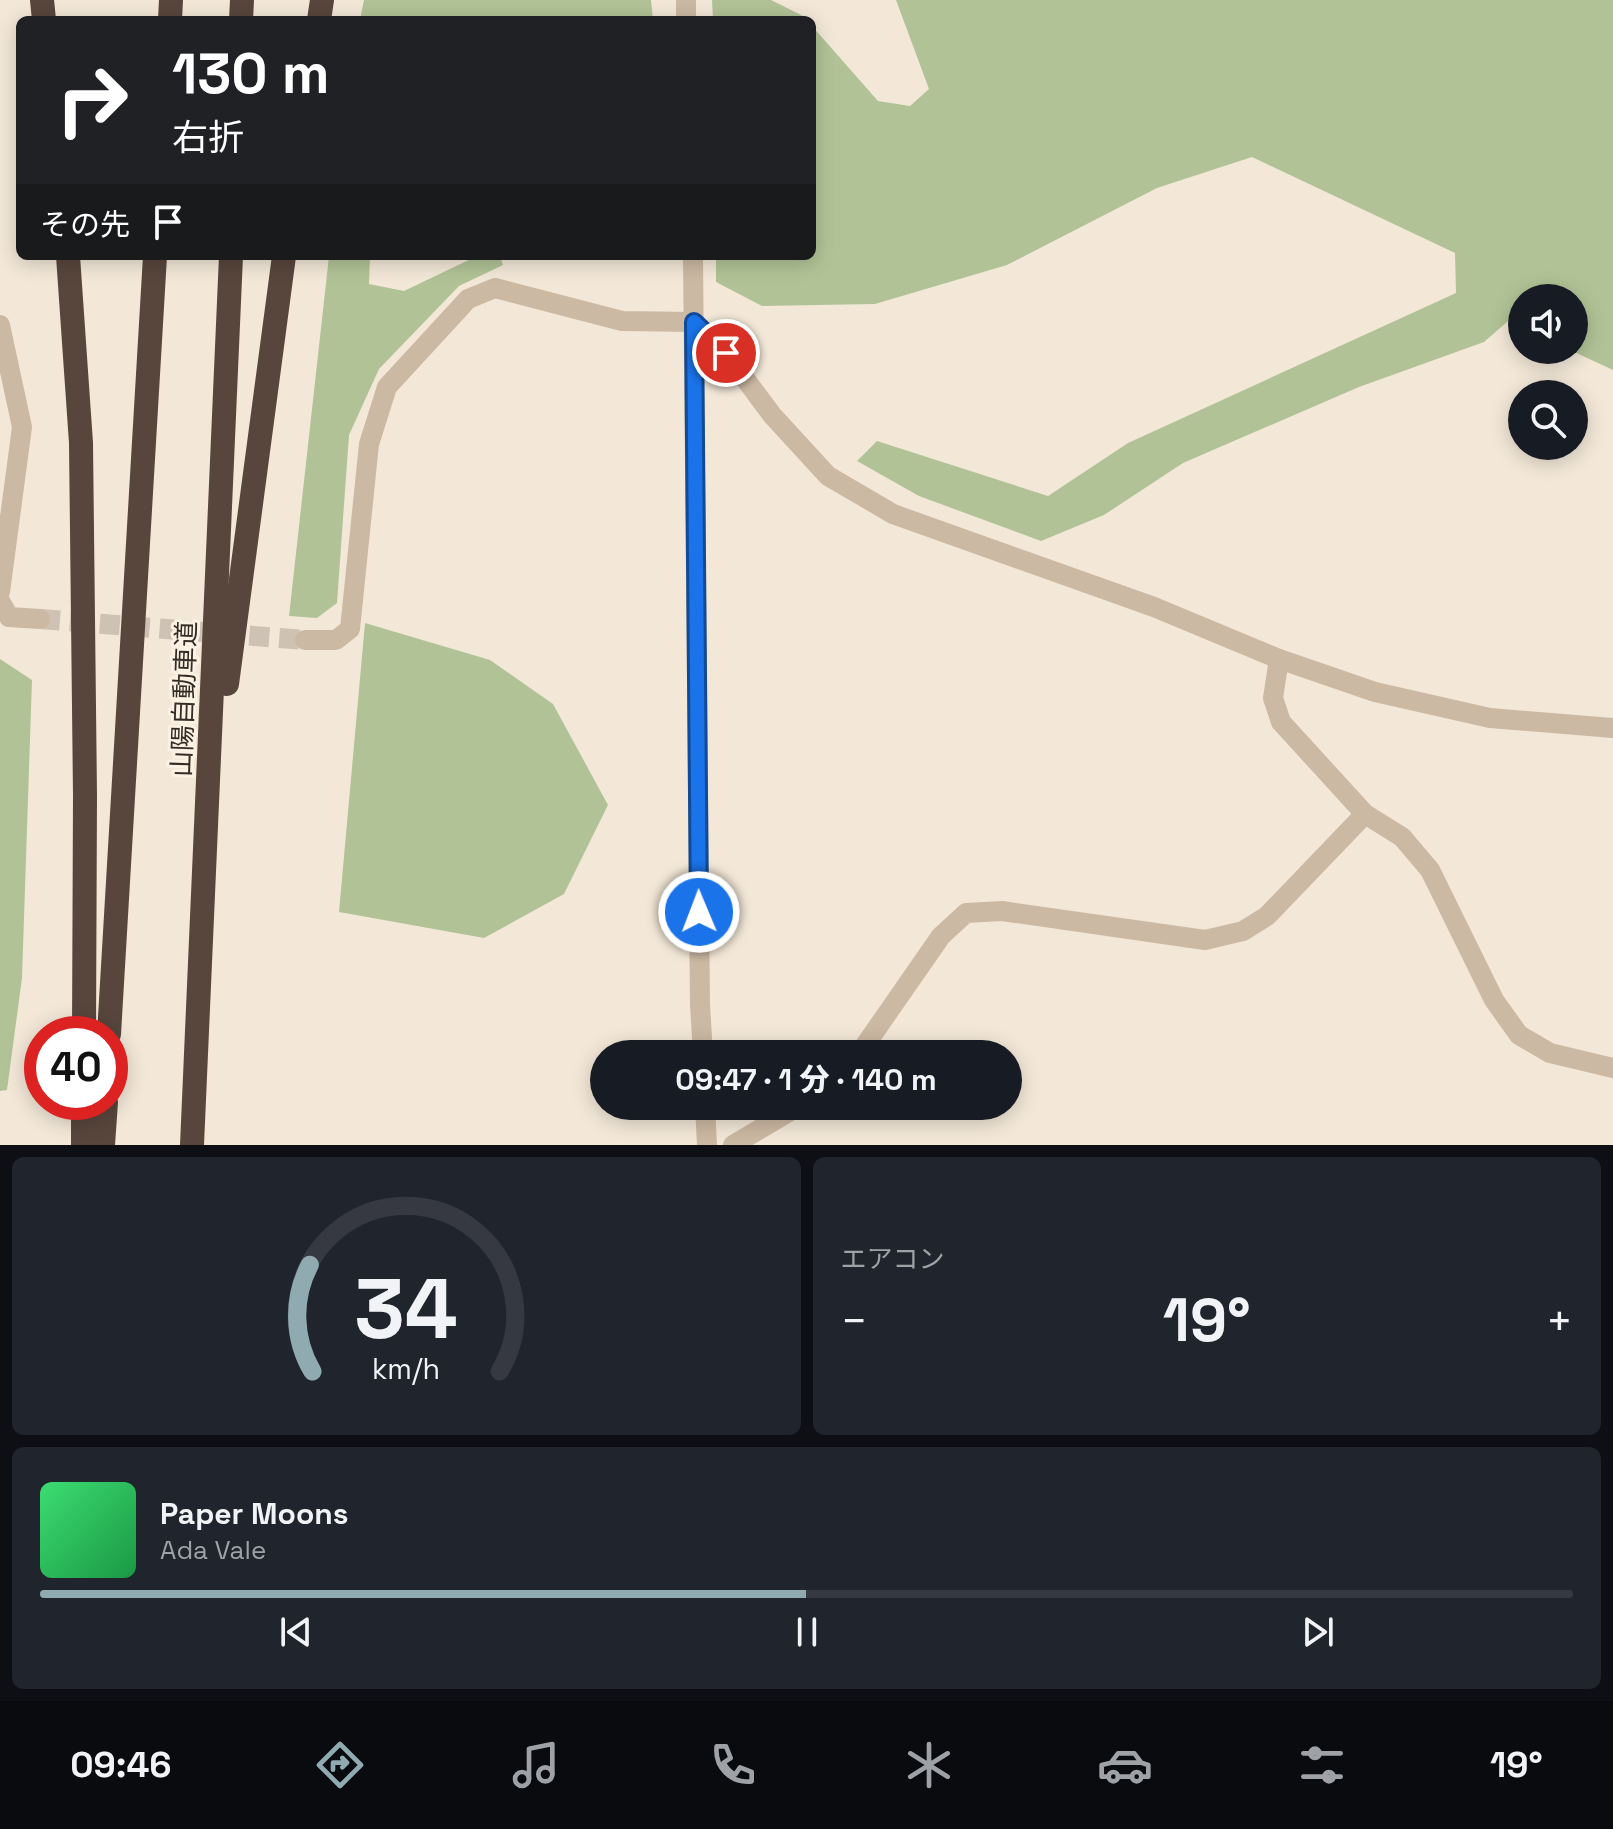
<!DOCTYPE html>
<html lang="ja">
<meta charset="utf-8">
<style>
:root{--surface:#171b24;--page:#20242c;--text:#f1f3f6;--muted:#9ea1a6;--line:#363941;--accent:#8fabb1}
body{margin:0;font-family:"Space Grotesk","Noto Sans JP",sans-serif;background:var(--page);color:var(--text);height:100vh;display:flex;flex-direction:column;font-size:30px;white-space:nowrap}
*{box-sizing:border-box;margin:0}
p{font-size:26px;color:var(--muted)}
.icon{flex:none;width:44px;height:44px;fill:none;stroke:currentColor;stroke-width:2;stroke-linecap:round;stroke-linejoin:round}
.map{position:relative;height:1145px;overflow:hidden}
.sheet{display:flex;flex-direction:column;gap:12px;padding:12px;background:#0d0f14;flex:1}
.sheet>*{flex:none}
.hud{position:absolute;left:16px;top:16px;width:800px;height:244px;border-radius:12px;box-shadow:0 4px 20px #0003;background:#202124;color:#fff;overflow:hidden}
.buttons{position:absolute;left:1508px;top:284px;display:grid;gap:16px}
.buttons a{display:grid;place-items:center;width:80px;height:80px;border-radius:50%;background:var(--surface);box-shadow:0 4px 20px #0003;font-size:40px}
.speed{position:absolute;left:24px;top:1016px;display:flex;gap:16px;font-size:40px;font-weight:700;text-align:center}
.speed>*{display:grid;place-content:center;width:104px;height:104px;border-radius:50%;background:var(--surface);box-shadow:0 4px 20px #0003;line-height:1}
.speed .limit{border:12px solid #d22;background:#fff;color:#111}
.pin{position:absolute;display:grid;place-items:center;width:68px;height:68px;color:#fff;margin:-34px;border:4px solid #fff;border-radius:50%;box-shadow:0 2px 8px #0007}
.me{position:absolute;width:88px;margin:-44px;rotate:359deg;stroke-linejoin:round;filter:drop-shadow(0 0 6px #0008)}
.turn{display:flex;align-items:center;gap:28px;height:168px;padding:0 24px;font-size:36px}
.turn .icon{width:104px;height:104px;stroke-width:2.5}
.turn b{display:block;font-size:56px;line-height:68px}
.then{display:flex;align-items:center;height:76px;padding:0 24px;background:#0003;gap:16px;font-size:30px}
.big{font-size:60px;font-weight:800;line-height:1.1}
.sheet .card{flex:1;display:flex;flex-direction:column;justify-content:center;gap:12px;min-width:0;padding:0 28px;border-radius:12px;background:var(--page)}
.sheet .dial{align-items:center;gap:0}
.dial svg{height:208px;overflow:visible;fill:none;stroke:var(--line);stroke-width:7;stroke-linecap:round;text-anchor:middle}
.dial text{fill:var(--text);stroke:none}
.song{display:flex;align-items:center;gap:24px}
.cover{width:96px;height:96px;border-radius:12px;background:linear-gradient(135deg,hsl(140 70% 55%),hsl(140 70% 35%))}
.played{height:8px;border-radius:4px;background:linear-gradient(90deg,var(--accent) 50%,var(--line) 50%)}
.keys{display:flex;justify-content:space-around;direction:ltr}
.heat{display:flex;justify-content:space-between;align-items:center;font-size:44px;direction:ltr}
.sheet .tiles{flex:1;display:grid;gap:12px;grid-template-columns:1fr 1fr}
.card:last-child{grid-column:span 2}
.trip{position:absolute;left:590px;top:1040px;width:432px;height:80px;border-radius:40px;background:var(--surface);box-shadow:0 4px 20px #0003;font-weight:800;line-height:80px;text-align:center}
.tabs{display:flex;height:128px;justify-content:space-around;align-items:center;background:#090b0e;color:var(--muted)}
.tabs .icon{width:56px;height:56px}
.tabs .selected{color:var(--accent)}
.tabs b{font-size:36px;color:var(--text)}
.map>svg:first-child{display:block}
.green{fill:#b1c396}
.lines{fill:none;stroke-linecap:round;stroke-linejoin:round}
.minor-tunnel{stroke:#cdc2b4;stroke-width:20;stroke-dasharray:20 10;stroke-linecap:butt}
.minor{stroke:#ccb9a3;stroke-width:20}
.tertiary{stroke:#ccb9a3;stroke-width:20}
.motorway{stroke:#58463c;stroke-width:24}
.route-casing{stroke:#114b97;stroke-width:20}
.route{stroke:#1a73e8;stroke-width:14}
.labels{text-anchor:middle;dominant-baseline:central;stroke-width:6;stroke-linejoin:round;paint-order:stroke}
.street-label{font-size:26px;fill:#362c26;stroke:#fbf2e4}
</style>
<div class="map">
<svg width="1613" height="1145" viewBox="0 0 1613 1145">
<rect width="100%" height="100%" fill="#f3e8d8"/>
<!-- green -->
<g class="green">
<polygon points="364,0 651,0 653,20 360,20"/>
<polygon points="712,0 771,0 803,16 807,20 713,20"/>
<polygon points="896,0 1613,0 1613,370 1570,350 1574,350 1574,298 1539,298 1537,295 1534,298 1522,298 1522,309 1484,342 1359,387 1183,463 1104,515 1041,541 919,496 857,461 877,441 1048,496 1128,443 1456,293 1455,253 1252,157 1157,188 1007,265 875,304 762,306 716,282 716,256 812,256 812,26 878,101 910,106 929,89"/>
<polygon points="329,256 370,256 369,284 404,291 477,256 500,256 503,265 459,286 379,369 349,435 337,603 317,618 289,616"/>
<polygon points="365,623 490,660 553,704 608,805 564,894 484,938 339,912"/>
<polygon points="0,659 32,680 22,978 7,1090 0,1091"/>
</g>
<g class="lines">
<!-- minor-tunnel -->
<polyline class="minor-tunnel" points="40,619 305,640"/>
<!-- minor -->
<g class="minor">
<polyline points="0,325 22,427 0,592"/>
<polyline points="0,601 9,617 40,619"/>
<polyline points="305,640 336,640 350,629 369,444 387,387 468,299 495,288 622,321 694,322"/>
<polyline points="1279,659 1273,698 1281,722 1365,814 1402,837 1430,870 1494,1000 1519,1035 1550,1053 1613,1068"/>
<polyline points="859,1054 941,936 966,913 1002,911 1205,940 1243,931 1267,916 1365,814"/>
<polyline points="733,1145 799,1106"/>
</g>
<!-- tertiary -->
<g class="tertiary">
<polyline points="686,0 686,20"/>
<polyline points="693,256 700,1005 703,1054"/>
<polyline points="694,322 726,353 772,415 828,476 893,514 1154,607 1279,659 1375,692 1490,718 1613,728"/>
<polyline points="705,1106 707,1145"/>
</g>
<!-- motorway -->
<g class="motorway">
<polyline points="42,0 44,20"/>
<polyline points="170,20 171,0"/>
<polyline points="241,20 242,0"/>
<polyline points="319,20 322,0"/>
<polyline points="68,256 81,443 85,795 84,1034"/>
<polyline points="227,684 284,256"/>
<polyline points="109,1034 155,256"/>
<polyline points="83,1145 83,1102"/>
<polyline points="103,1145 106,1102"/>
<polyline points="192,1145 231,256"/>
</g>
</g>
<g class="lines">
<!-- route casing -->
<g class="route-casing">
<polyline id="route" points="699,912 694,322 726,353"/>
</g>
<!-- route -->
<use href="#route" class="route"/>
</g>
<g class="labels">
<!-- street labels -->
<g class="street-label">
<text transform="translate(184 699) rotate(-88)">山陽自動車道</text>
</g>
</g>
</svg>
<div class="buttons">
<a><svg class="icon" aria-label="sound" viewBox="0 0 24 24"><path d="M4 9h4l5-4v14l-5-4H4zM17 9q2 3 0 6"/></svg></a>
<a><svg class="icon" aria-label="search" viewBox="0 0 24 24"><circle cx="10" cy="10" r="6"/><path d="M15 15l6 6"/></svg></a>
</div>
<div class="speed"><div class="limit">40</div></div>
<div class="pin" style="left:726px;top:353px;background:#d93025"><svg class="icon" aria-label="arrive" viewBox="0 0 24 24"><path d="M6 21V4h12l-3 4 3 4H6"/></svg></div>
<svg class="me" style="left:699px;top:912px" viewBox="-20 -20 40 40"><circle r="17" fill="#1a73e8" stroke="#fff" stroke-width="3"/><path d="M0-11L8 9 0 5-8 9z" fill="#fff"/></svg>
<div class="trip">09:47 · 1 分 · 140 m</div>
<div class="hud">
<div class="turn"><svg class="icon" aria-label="right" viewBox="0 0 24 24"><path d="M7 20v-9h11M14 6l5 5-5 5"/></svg><div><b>130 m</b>右折</div></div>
<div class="then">その先<svg class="icon" aria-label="arrive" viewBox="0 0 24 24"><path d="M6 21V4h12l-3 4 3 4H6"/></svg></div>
</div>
</div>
<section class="sheet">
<div class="tiles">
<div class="card dial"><svg viewBox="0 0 100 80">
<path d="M14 69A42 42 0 1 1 86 69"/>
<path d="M14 69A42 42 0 0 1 13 28" stroke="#8fabb1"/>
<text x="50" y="56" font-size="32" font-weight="700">34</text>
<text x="50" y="72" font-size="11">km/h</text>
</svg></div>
<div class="card"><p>エアコン</p>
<div class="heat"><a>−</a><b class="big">19°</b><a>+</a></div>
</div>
<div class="card">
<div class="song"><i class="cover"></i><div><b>Paper Moons</b><p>Ada Vale</p></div></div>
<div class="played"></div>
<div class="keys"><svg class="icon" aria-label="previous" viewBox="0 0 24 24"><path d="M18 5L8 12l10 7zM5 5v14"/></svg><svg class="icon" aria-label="pause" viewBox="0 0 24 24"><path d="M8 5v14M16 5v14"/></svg><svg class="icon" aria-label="next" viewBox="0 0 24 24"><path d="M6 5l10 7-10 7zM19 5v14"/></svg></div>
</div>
</div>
</section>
<nav class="tabs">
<b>09:46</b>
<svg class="icon selected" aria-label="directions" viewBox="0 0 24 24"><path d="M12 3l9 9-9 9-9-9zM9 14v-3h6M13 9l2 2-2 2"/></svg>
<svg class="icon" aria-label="music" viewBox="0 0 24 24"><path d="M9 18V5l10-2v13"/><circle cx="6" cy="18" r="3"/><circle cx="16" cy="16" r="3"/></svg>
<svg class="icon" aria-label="phone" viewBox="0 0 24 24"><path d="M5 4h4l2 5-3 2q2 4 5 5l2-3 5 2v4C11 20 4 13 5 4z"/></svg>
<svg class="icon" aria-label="climate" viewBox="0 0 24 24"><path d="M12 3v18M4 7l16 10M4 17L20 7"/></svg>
<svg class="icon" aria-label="car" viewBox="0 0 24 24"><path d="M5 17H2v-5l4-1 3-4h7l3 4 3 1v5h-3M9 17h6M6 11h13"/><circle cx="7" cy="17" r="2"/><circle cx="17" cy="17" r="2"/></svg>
<svg class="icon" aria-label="filters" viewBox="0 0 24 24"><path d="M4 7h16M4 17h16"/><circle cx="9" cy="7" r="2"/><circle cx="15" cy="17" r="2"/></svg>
<b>19°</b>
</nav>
